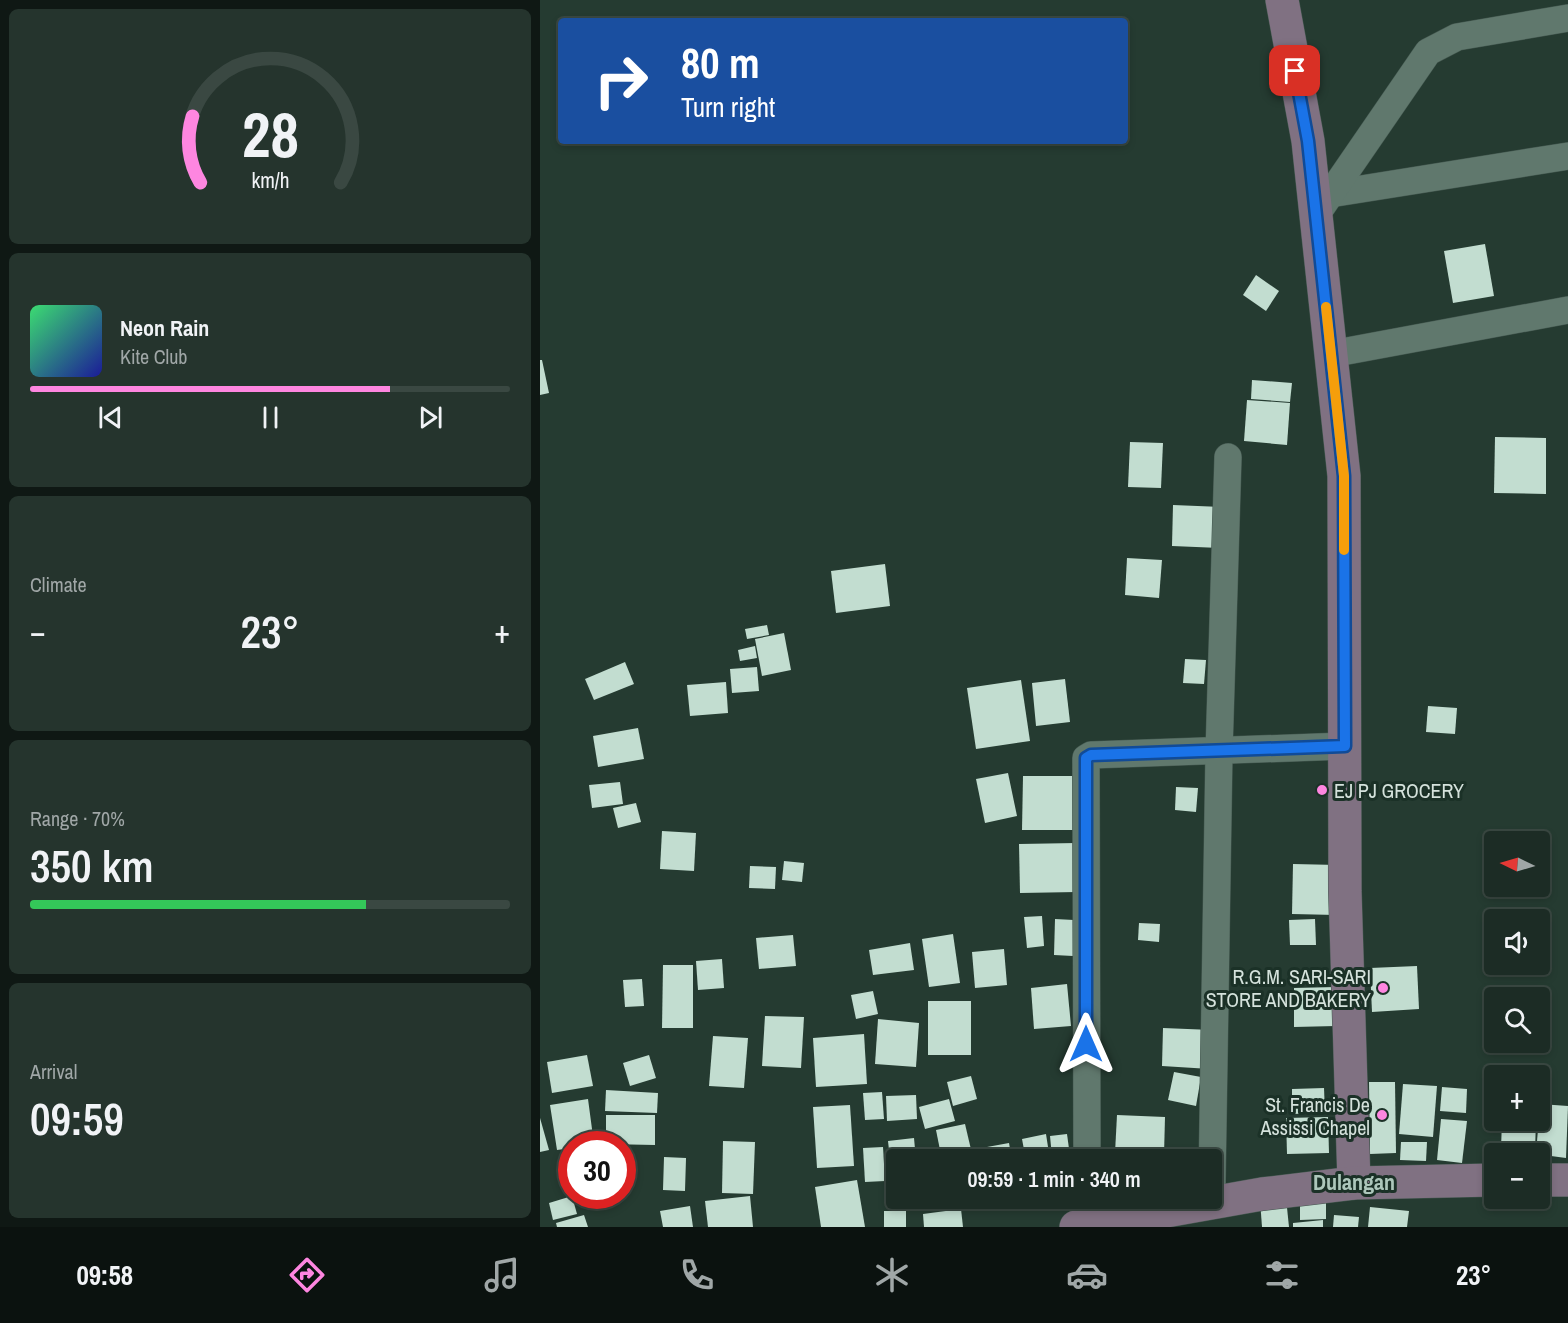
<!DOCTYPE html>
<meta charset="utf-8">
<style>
:root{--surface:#1c2c25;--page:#25342d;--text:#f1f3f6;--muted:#a0a7a7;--line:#3a4842;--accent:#fe86e0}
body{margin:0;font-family:"Archivo Narrow",sans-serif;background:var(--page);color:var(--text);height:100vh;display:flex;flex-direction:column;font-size:22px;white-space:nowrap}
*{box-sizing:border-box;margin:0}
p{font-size:20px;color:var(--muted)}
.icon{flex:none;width:33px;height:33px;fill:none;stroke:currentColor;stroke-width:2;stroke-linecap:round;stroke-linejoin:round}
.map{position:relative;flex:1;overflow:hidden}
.panel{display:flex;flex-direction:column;gap:9px;padding:9px;background:#0f1814;width:540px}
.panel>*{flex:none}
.banner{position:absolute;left:18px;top:18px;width:570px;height:126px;border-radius:6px;box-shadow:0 3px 9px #0003,0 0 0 2px var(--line);background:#1a4fa0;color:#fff;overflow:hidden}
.needle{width:39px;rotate:275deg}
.buttons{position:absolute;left:944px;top:831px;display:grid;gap:12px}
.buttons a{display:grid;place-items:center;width:66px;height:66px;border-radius:6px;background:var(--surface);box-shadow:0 3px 9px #0003,0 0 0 2px var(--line);font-size:30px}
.speed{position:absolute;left:18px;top:1131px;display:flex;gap:12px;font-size:30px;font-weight:700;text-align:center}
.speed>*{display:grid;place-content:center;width:78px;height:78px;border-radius:50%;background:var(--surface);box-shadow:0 3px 9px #0003,0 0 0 2px var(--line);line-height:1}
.speed .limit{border:9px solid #d22;background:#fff;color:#111}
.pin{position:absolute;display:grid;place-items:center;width:51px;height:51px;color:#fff;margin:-26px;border-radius:12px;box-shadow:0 3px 9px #0006}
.me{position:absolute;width:66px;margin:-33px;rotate:0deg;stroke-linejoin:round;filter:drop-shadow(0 0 4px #0008)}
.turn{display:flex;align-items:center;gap:21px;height:126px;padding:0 24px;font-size:27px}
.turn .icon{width:78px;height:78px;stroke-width:2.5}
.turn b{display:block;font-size:42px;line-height:51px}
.big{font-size:45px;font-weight:600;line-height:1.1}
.panel .widget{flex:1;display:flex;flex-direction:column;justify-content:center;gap:9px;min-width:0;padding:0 21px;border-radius:9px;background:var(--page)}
.panel .dial{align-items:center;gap:0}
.dial svg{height:156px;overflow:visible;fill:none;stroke:var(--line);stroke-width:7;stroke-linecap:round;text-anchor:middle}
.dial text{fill:var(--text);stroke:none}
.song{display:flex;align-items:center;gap:18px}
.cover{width:72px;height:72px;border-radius:9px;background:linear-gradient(135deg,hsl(140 70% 55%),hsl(240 70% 35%))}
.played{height:6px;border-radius:3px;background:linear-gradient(90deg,var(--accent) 75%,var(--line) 75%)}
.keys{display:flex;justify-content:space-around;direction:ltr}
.heat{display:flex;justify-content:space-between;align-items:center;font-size:33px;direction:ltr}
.charge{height:9px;border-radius:4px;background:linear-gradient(90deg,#34c759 70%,var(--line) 0)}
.trip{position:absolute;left:346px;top:1149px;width:336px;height:60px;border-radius:6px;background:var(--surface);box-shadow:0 3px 9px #0003,0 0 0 2px var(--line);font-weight:600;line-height:60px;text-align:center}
.tab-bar{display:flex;height:96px;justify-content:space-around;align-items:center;background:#0b120f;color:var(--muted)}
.tab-bar .icon{width:42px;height:42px}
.tab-bar .current{color:var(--accent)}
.tab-bar b{font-size:27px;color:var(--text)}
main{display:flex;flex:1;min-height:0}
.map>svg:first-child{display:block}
.building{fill:#c2ddd0}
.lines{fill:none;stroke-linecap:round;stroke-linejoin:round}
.street-casing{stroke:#445850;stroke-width:28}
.secondary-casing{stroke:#445850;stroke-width:34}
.street{stroke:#60786d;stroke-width:27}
.secondary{stroke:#807182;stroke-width:33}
.route-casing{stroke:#114b97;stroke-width:15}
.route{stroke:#1a73e8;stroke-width:10}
.slow{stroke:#f59e0b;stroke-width:10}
.poi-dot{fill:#fe86e0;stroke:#1b3127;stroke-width:2}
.labels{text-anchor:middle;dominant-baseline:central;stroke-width:6;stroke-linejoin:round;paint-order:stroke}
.poi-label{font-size:20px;fill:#d5e2dc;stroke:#1b3127;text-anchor:end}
.quarter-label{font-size:22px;font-weight:bold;fill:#adc7bb;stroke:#1b3127}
</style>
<main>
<section class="panel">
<div class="widget dial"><svg viewBox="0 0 100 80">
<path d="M14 69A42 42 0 1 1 86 69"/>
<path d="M14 69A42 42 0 0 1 10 35" stroke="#fe86e0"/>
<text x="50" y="56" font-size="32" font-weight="700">28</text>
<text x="50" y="72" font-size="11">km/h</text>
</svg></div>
<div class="widget">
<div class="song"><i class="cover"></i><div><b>Neon Rain</b><p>Kite Club</p></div></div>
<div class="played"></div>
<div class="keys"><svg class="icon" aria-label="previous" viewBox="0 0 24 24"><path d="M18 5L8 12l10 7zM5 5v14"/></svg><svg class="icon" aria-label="pause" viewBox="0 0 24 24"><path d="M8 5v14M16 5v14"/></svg><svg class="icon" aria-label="next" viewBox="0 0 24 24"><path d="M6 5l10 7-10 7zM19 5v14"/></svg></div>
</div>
<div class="widget"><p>Climate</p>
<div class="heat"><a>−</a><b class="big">23°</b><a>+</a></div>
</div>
<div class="widget"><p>Range · 70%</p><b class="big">350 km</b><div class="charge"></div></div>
<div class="widget"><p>Arrival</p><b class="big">09:59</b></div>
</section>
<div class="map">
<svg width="1028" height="1227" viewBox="0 0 1028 1227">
<rect width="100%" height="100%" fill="#253b31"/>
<!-- building -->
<g class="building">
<polygon points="945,244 954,296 913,303 904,251"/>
<polygon points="716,275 739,291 726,311 703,295"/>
<polygon points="0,360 2,360 9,393 0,395"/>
<polygon points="712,380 752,383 750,402 711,399"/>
<polygon points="707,400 750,403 747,445 704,441"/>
<polygon points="955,437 1006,438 1006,494 954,493"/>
<polygon points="590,442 623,443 621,488 588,487"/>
<polygon points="633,505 682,507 680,548 632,546"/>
<polygon points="587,558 622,560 619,598 585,595"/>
<polygon points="345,564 350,606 296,613 291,571"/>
<polygon points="227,625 229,635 207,639 205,629"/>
<polygon points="244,633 251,670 222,676 215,639"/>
<polygon points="215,646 217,658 200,661 198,650"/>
<polygon points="645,659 666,660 664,684 643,683"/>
<polygon points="85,662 94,684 54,700 45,679"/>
<polygon points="217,667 219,691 192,693 190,669"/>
<polygon points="525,679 530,722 496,726 492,683"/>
<polygon points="481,680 490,741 436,749 427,688"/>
<polygon points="186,682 188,713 150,716 147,685"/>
<polygon points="888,706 917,708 915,734 886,732"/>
<polygon points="98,728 104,759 58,767 53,736"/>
<polygon points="468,773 477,816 445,823 436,779"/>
<polygon points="483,776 535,776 534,830 482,830"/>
<polygon points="80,782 83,804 52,808 49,785"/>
<polygon points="636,787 658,788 656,812 635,810"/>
<polygon points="96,803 101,822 78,828 73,808"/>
<polygon points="122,831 156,833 154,871 120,869"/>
<polygon points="536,843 537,892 480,893 479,844"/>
<polygon points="244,861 264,863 262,882 242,880"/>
<polygon points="753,864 798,865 796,915 752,914"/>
<polygon points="210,866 236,867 235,889 209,888"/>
<polygon points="502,916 504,946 487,948 484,917"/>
<polygon points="515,919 534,920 533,956 514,955"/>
<polygon points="775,919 776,945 750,945 749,920"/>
<polygon points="599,923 620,924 619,942 598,940"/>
<polygon points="413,934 420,983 389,987 382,939"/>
<polygon points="253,935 256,966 219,969 216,938"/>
<polygon points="370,943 374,970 333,975 329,950"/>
<polygon points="464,949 467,985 435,988 432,952"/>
<polygon points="182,959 184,988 158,990 156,961"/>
<polygon points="123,965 153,965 153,1028 122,1028"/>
<polygon points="877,966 879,1009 832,1012 830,968"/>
<polygon points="102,979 104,1006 85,1007 83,980"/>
<polygon points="527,984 531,1026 494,1029 491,988"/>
<polygon points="796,987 796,1026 754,1027 754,988"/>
<polygon points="333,991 338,1014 316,1019 311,995"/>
<rect x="388" y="1001" width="43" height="54"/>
<polygon points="225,1016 264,1017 261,1068 222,1066"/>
<polygon points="338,1019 379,1023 376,1067 335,1064"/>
<polygon points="623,1028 672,1030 670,1069 622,1066"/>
<polygon points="324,1034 327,1084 276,1087 273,1038"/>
<polygon points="173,1036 208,1038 204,1088 169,1086"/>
<polygon points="47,1055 53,1086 12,1093 7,1062"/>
<polygon points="109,1055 116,1078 90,1086 83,1063"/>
<polygon points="634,1072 661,1077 656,1106 628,1100"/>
<polygon points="431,1076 437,1099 413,1106 407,1082"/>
<polygon points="829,1082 855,1082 856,1153 830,1154"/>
<polygon points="863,1084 897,1086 893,1137 859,1134"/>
<polygon points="902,1087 927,1089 926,1113 900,1111"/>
<polygon points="784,1088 785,1113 752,1114 752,1089"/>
<polygon points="66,1090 118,1093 117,1113 65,1111"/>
<polygon points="342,1092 344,1119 325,1120 323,1093"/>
<polygon points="376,1095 377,1119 347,1121 346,1096"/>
<polygon points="48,1099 54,1144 32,1144 32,1148 17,1150 10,1105"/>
<polygon points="409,1099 415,1121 385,1129 379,1107"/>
<polygon points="1000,1104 1028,1106 1026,1158 996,1154"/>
<polygon points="310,1105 314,1166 277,1168 273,1107"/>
<polygon points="66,1115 115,1115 115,1145 66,1144"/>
<polygon points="577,1115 625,1117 624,1155 575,1153"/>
<polygon points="788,1117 789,1153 747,1154 746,1118"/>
<polygon points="0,1118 9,1150 0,1152"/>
<polygon points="901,1119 927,1121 922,1163 897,1160"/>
<polygon points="962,1120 996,1120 995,1151 961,1149"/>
<polygon points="425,1124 433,1158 402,1160 396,1130"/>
<polygon points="506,1134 510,1160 486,1160 482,1139"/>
<polygon points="527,1134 530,1156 512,1157 510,1136"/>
<polygon points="374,1138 376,1160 357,1160 357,1167 351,1168 348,1141"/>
<polygon points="183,1141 215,1142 213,1194 182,1193"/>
<polygon points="861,1142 887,1142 886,1161 860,1160"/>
<polygon points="469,1143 472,1160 438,1160 436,1149"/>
<polygon points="343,1147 345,1181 325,1182 323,1148"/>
<polygon points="124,1157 146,1158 145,1191 123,1190"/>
<polygon points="317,1180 325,1227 281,1227 275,1187"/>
<polygon points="32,1196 37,1214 13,1220 9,1203"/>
<polygon points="210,1196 213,1227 168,1227 165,1201"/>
<polygon points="786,1196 786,1219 760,1220 760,1197"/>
<polygon points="384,1198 420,1198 421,1205 387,1211"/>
<polygon points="517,1198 537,1198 538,1205 519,1209"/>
<polygon points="746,1198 749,1227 722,1227 720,1200"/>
<polygon points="150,1206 153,1227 123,1227 120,1211"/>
<polygon points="830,1207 869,1211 867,1227 828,1227"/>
<polygon points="421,1209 423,1227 384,1227 383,1214"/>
<rect x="344" y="1211" width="22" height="16"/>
<polygon points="44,1215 48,1227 17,1227 16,1223"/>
<polygon points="794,1215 819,1217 818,1227 793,1227"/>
<polygon points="783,1220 783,1227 753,1227 753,1223"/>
</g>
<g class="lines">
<!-- street casing -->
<g class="street-casing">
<g id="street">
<polyline points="790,194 1028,156"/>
<polyline points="776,215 888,52 917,37 1028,18"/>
<polyline points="791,354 1028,310"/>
<polyline points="547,1160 546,758 551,755 805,746"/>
<polyline points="672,1183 679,752 688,457"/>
<polyline points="547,1198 547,1225"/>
</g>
</g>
<!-- secondary casing -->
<g class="secondary-casing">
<g id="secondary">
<polyline points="742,0 768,141 804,476 805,891 814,1183"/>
<polyline points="999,1180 1028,1180"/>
<polyline points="536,1227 722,1194 814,1183 954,1180"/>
</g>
</g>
<!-- street -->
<use href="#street" class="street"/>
<!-- secondary -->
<use href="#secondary" class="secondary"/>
</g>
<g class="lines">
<!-- route casing -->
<g class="route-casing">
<polyline id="route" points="546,1044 546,758 551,755 805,746 804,476 768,141 755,71"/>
</g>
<!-- route -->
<use href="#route" class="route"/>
<!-- slow -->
<polyline class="slow" points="786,307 804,476 804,550"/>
</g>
<!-- markers -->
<g class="poi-dot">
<circle cx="782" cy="790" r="6"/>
<circle cx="843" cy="988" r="6"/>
<circle cx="842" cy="1115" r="6"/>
</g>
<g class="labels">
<!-- poi labels -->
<g class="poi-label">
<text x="794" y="790" text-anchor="start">EJ PJ GROCERY</text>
<text x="831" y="976">R.G.M. SARI-SARI<tspan x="831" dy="23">STORE AND BAKERY</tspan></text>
<text x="830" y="1104">St. Francis De<tspan x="830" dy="23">Assissi Chapel</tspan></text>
</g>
<!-- quarter labels -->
<g class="quarter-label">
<text x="814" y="1182">Dulangan</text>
</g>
</g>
</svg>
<div class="buttons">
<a><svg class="needle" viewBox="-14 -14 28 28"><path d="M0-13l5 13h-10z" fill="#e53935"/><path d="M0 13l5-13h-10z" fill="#a0a7a7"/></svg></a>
<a><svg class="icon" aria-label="sound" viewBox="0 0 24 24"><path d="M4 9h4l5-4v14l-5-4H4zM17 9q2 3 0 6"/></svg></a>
<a><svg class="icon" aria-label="search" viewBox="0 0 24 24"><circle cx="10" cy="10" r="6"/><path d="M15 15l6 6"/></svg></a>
<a>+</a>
<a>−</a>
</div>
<div class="speed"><div class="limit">30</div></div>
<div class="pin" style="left:755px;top:71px;background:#d93025"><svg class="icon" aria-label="arrive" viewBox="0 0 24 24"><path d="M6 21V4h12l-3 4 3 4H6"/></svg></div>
<svg class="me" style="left:546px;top:1044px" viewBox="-20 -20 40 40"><path d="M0-17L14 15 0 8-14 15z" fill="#1a73e8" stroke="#fff" stroke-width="4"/></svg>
<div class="trip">09:59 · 1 min · 340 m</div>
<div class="banner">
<div class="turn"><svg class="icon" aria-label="right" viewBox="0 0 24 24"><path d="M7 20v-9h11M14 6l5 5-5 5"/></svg><div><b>80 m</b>Turn right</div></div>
</div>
</div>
</main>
<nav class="tab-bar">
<b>09:58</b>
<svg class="icon current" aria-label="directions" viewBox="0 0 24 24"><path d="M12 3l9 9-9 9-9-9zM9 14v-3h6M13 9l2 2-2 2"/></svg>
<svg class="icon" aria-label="music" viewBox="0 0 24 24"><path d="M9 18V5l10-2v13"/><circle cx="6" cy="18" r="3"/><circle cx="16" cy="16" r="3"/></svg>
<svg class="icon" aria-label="phone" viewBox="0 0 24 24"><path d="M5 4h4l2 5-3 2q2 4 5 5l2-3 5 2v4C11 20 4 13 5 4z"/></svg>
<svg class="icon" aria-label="climate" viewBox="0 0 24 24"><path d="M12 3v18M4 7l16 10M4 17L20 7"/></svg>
<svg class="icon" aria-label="car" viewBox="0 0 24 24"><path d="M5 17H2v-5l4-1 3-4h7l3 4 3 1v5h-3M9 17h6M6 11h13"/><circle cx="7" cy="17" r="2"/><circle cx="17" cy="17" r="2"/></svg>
<svg class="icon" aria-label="filters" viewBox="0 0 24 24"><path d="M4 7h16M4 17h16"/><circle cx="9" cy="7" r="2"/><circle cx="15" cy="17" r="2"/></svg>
<b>23°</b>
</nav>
